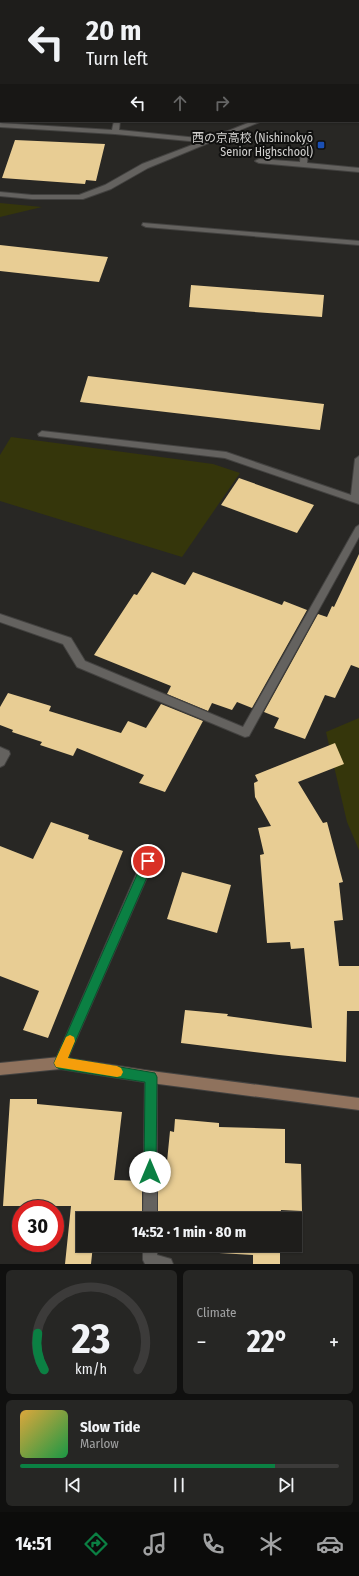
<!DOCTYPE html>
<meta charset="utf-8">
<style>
:root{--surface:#1e1d1b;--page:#262624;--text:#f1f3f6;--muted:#a1a2a3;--line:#3c3b3a;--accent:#0b8043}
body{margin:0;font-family:"Fira Sans Condensed","Noto Sans JP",sans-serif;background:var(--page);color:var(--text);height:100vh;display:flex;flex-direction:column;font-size:15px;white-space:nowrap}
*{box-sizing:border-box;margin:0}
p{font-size:13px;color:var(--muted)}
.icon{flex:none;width:22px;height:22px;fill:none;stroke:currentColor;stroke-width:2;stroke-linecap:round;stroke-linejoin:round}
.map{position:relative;height:1264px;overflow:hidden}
.details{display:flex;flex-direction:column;gap:6px;padding:6px;background:#10100f;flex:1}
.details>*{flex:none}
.hud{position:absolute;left:0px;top:0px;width:359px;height:122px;box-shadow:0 1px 3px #0004,0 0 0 1px var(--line);background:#1e1d1b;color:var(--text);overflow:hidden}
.speed{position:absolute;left:12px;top:1200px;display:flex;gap:8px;font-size:20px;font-weight:700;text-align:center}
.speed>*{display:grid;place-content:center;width:52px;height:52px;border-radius:50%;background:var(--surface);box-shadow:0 1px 3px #0004,0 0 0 1px var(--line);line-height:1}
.speed .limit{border:6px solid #d22;background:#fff;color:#111}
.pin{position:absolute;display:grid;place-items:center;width:34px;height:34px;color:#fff;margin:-17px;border:2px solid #fff;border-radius:50%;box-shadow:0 1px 4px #0007}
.me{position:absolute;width:44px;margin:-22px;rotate:0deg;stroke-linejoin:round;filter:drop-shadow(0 0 3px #0008)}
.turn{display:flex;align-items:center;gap:14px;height:84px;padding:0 20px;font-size:18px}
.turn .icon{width:52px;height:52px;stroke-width:2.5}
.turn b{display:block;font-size:28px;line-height:34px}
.lanes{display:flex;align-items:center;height:38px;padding:0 20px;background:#0003;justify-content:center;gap:20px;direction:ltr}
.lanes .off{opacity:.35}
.big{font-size:30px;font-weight:700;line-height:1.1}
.details .widget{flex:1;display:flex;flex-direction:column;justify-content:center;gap:6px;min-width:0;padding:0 14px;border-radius:6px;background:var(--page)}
.details .dial{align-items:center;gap:0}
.dial svg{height:104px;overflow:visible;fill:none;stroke:var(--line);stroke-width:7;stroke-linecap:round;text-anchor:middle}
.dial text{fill:var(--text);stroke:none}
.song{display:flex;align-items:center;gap:12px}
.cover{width:48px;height:48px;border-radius:6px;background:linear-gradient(135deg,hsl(40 70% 55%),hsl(140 70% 35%))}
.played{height:4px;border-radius:2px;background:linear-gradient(90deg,var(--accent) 80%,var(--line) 80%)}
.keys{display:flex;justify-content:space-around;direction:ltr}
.heat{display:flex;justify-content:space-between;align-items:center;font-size:22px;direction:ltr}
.details .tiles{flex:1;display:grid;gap:6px;grid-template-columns:1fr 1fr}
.widget:last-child{grid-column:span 2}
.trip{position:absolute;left:76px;top:1212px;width:226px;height:40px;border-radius:0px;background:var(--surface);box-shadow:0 1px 3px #0004,0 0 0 1px var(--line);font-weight:700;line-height:40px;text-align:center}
.dock{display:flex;height:64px;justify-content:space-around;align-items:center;background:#0c0c0b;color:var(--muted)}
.dock .icon{width:28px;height:28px}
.dock .current{color:var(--accent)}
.dock b{font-size:18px;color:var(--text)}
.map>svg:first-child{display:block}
.green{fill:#35360b}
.building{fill:#e8cd94}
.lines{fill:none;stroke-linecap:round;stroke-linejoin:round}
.lane-casing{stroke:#434240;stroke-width:2}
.street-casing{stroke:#434240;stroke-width:2}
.secondary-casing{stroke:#434240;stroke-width:2}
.lane{fill:#64625f;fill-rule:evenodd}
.street{fill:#64625f;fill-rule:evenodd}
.secondary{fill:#8f725d;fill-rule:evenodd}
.route{fill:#0b8043;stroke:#07532c}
.slow{fill:#f59e0b}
.transit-dot{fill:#1a4fb4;stroke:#10100f;stroke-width:1.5}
.labels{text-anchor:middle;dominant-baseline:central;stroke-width:4;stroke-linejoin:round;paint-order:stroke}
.far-poi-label{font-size:12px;fill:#d2d1cf;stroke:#10100f;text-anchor:end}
</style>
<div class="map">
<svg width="359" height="1264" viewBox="0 0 359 1264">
<rect width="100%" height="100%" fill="#282724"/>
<!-- green -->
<g class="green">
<polygon points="0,203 42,207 0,217"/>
<polygon points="11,437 213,464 240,473 182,557 0,501 0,455"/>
<polygon points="359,718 359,850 347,822 326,732"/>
</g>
<!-- building -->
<g class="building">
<polygon points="15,140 105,144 96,181 86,180 85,184 2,178"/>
<polygon points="0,245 108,257 99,282 0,271"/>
<polygon points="191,285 324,295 322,317 189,307"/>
<polygon points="88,376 324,404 320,430 80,402"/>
<polygon points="239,478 314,505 297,533 221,505"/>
<polygon points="359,554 359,668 351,665 335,698 325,695 305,739 274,728 279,718 264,712 318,614 327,617 332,606 334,607"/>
<polygon points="152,572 185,585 193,572 282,605 284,601 307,610 252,708 237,702 232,710 212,703 208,711 167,694 171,686 94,655 134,594 137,595"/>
<polygon points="8,693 51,706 49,711 121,733 128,721 146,728 161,704 203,721 165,792 139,783 144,775 77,748 73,756 40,745 42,742 12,732 13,730 0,725 0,707"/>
<polygon points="335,743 344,764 298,782 323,823 327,822 343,882 339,883 343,920 334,921 339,966 359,966 359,1011 347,1011 346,1062 279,1055 181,1043 185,1010 228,1014 227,1016 312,1028 304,948 291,949 290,942 267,943 260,855 264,854 258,828 271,826 255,797 254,783 258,781 255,775"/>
<polygon points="51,822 89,835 88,839 123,851 48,1038 23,1030 39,991 0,976 0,846 33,859"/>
<polygon points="182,872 231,885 217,933 167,919"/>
<polygon points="10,1099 37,1099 37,1104 122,1112 114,1180 142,1181 142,1219 83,1219 83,1245 93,1245 91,1264 65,1264 71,1206 3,1206"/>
<polygon points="175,1119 219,1123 219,1127 285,1129 285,1163 301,1164 302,1211 281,1210 280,1219 158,1219 158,1182 165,1182 170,1131 174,1132"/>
<polygon points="185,1245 280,1245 280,1264 253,1264 253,1255 185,1251"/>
</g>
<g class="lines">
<!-- lane casing -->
<g class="lane-casing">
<g id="lane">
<polygon points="302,137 308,137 309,139 307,163 359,168 359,172 259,163 255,161 259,159 300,162"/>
<polygon points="359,525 359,537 249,736 245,737 77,667 63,644 0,622 0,614 71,638 85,661 243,727 356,527"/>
</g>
</g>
<!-- street casing -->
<g class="street-casing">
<g id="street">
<rect x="12" y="0" width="6" height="1"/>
<rect x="0" y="63" width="1" height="4"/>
<rect x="358" y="84" width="1" height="4"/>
<polygon points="114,121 120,121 119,130 208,139 253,121 262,121 148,168 111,189 83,199 32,199 0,196 0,192 32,195 79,195 105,185 142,164 200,142 115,134 0,127 0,123 112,130"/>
<polygon points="143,223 359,241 359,245 146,227 142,225"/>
<polygon points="42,431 226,452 351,495 355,459 359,456 359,504 225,458 39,436 38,434"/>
<polygon points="0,747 9,751 10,754 4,765 0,767"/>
<polygon points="148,856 152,857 154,861 64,1067 60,1069 56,1067 54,1063 56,1059 142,861 144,857"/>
<polygon points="151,1071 155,1073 157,1077 157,1219 143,1219 145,1077 147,1073"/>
<polygon points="143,1245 157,1245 157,1255 171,1259 173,1264 145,1264 143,1260"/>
</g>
</g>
<!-- secondary casing -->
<g class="secondary-casing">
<g id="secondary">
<rect x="0" y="2" width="1" height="4"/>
<rect x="358" y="16" width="1" height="4"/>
<polygon points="60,1057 151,1071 359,1098 359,1110 151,1083 60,1069 0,1075 0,1063"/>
</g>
</g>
<!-- lane -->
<use href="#lane" class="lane"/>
<!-- street -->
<use href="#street" class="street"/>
<!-- secondary -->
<use href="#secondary" class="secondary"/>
</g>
<!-- route -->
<polygon class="route" points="148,856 152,857 154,861 68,1058 155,1073 157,1077 156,1172 154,1176 150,1178 146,1176 144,1172 145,1082 60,1069 56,1067 54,1063 143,861 145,857"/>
<!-- slow -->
<polygon class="slow" points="70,1035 74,1037 75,1041 68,1058 117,1066 121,1068 123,1072 121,1076 117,1077 56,1067 54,1063 66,1037"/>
<!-- markers -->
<rect class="transit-dot" x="317" y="141" width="8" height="8" rx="2"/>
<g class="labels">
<!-- far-poi labels -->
<g class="far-poi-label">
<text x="313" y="138">西の京高校 (Nishinokyō<tspan x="313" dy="14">Senior Highschool)</tspan></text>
</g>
</g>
</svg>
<div class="speed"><div class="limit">30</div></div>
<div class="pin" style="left:148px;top:861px;background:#d93025"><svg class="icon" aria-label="arrive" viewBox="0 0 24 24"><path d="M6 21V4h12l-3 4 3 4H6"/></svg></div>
<svg class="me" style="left:150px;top:1172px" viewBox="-20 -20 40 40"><circle r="19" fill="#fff"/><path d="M0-13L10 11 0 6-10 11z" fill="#0b8043"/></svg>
<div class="trip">14:52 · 1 min · 80 m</div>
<div class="hud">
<div class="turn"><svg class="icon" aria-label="left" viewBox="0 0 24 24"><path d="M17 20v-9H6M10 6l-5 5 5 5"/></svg><div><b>20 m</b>Turn left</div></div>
<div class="lanes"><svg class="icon" aria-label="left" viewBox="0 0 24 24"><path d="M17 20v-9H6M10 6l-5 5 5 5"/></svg><svg class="icon off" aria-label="ahead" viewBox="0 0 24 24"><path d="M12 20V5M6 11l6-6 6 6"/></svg><svg class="icon off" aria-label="right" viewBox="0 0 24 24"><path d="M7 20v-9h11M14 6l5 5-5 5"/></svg></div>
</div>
</div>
<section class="details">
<div class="tiles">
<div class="widget dial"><svg viewBox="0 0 100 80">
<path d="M14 69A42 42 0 1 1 86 69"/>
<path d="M14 69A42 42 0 0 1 9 41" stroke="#0b8043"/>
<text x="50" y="56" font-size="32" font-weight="700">23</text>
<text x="50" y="72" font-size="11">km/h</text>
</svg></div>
<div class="widget"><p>Climate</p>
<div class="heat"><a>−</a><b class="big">22°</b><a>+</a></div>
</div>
<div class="widget">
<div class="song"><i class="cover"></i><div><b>Slow Tide</b><p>Marlow</p></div></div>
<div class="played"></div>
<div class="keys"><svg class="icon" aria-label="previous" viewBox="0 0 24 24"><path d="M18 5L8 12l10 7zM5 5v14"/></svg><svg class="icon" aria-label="pause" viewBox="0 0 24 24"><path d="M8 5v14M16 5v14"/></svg><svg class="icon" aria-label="next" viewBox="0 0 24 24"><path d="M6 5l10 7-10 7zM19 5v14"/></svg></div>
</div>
</div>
</section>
<nav class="dock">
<b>14:51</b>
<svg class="icon current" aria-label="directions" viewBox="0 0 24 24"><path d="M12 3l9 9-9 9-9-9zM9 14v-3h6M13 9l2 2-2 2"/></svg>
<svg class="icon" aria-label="music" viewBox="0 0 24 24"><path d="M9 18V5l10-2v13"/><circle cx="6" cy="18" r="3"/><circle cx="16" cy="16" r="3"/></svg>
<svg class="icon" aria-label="phone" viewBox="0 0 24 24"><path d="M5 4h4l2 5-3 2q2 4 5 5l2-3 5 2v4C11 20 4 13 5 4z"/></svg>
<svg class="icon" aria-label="climate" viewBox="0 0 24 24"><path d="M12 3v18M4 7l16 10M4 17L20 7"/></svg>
<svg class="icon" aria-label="car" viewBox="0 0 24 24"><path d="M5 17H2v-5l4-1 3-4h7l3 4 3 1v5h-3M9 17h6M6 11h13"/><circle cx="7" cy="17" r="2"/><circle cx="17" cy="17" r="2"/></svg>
</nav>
